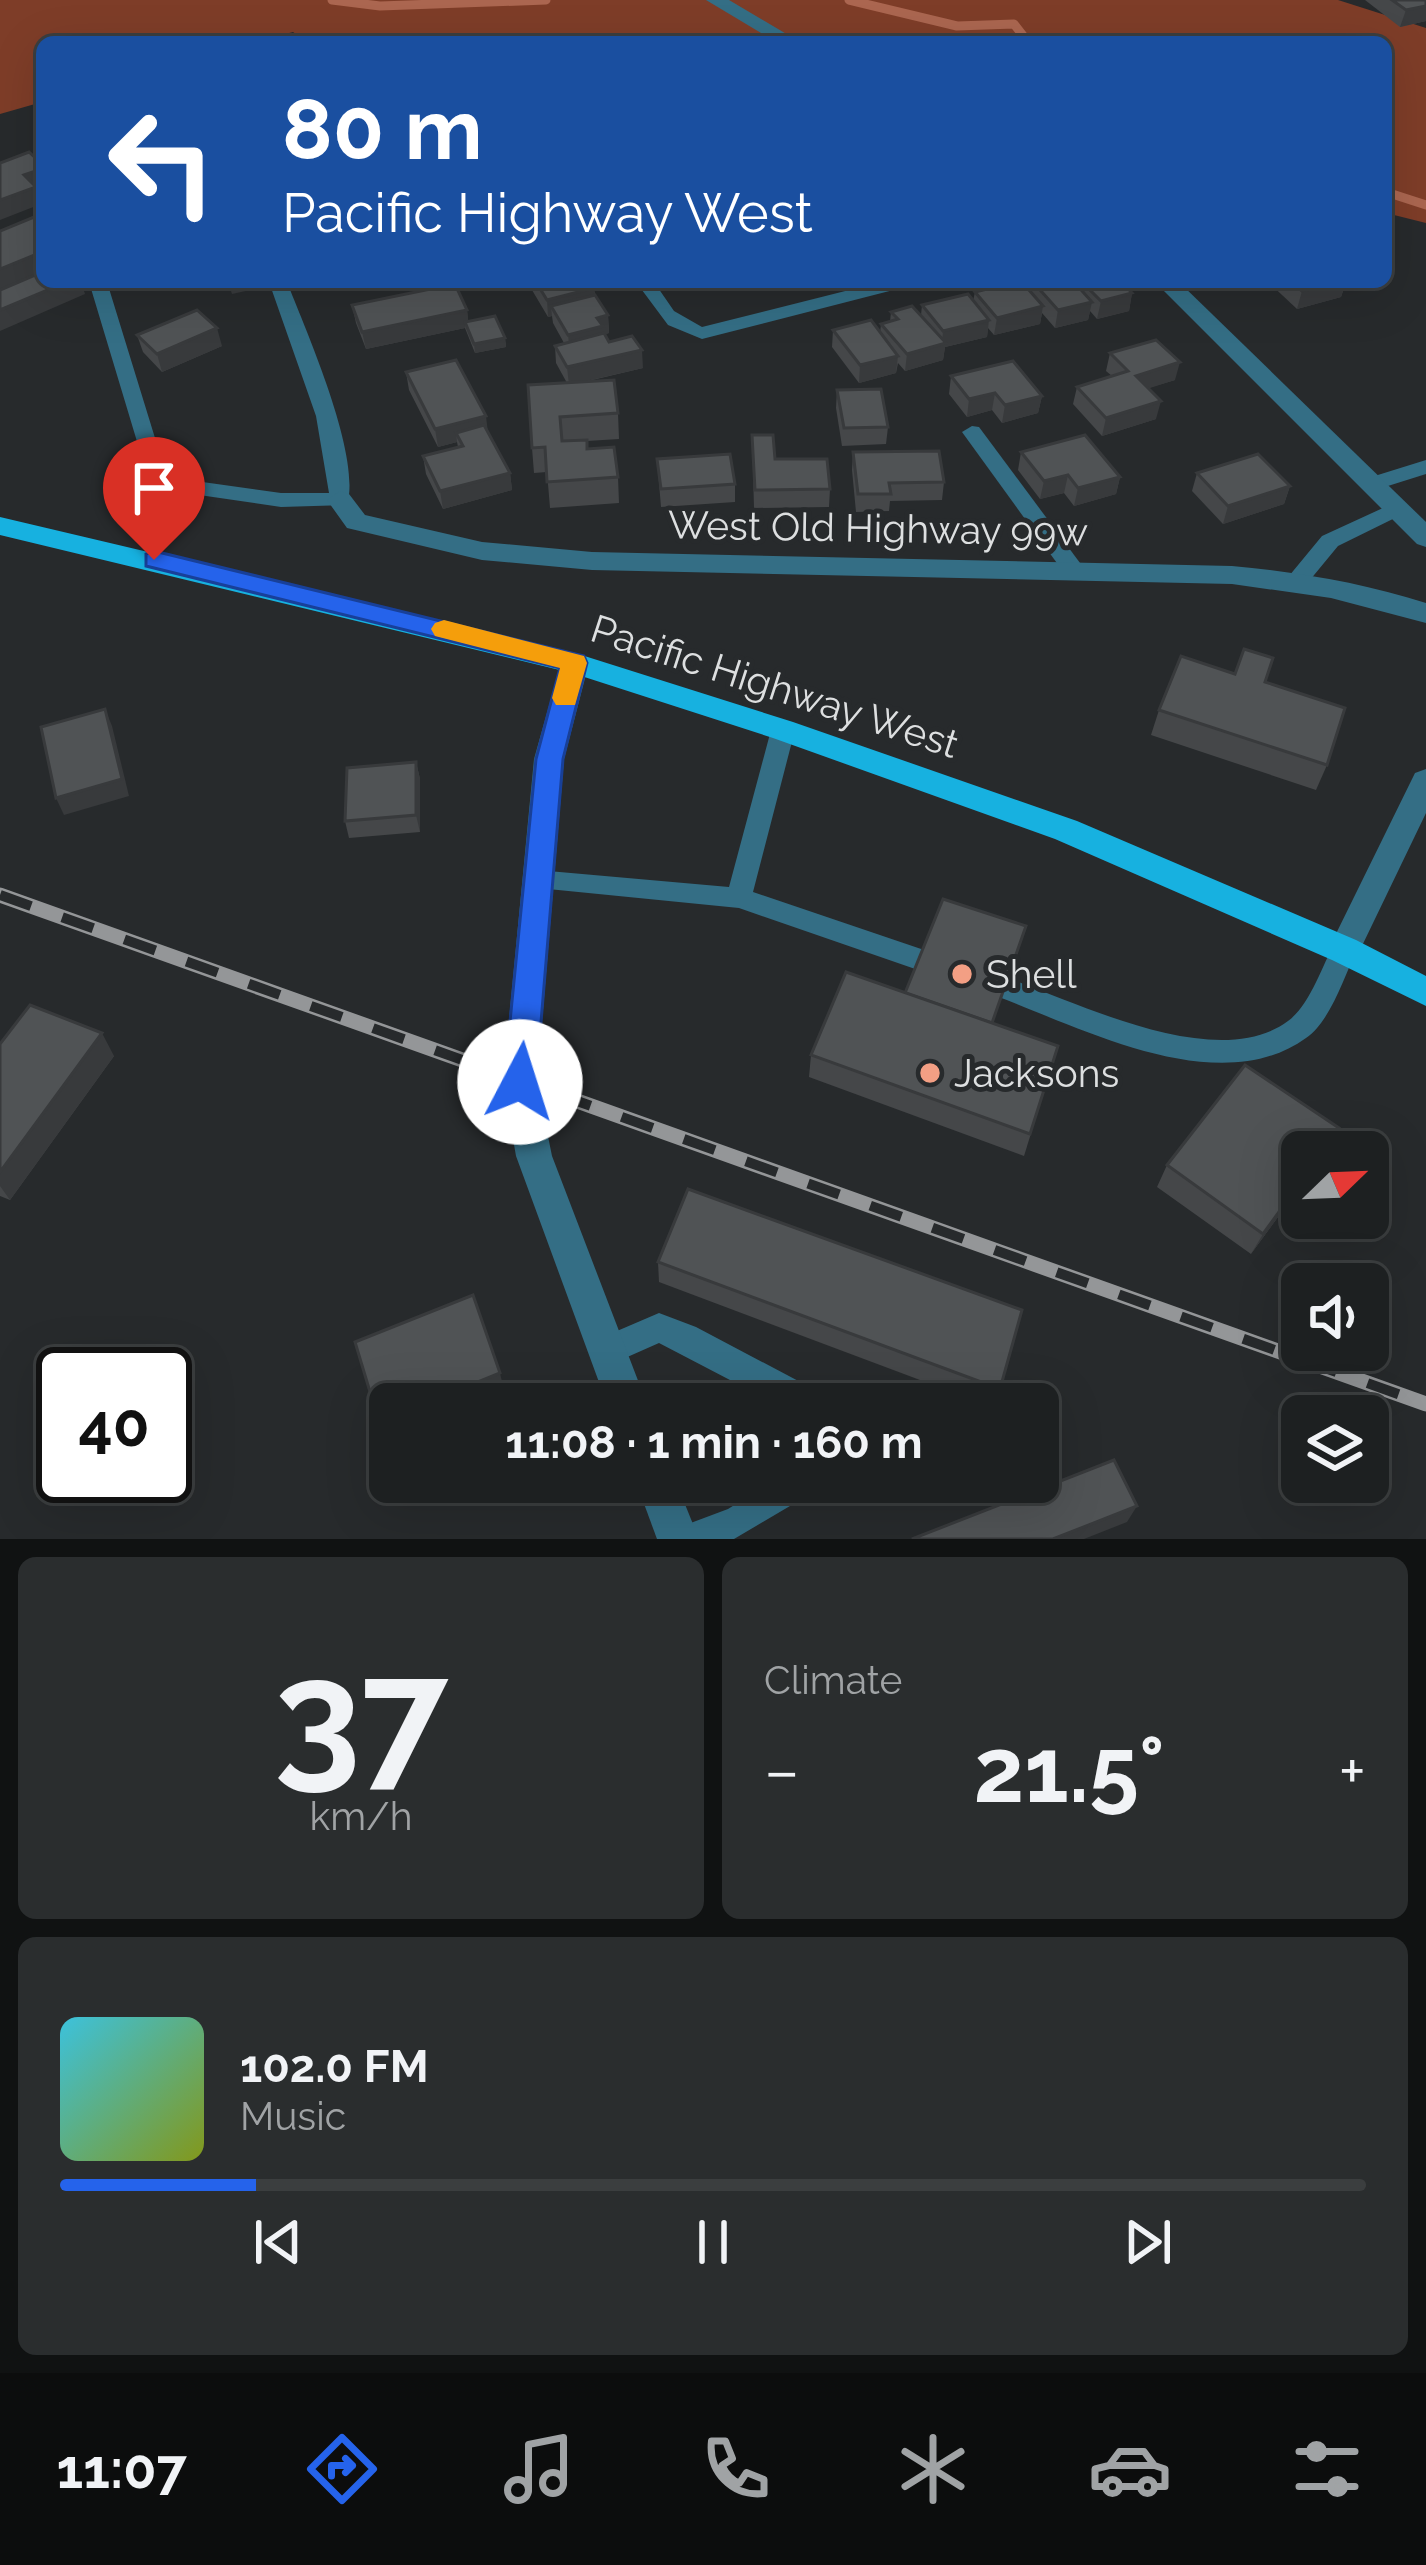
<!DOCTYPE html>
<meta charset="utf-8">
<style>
:root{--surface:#1d2021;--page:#2a2d2e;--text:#f1f3f6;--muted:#a0a3a5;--line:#3b3e3f;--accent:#2563eb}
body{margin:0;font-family:Raleway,sans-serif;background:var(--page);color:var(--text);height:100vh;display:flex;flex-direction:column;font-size:45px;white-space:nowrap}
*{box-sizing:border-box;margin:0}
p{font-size:39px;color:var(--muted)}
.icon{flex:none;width:66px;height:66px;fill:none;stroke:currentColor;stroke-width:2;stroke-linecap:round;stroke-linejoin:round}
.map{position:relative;height:1539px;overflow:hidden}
.side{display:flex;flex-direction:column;gap:18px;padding:18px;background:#101212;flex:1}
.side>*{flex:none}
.top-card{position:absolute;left:36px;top:36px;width:1356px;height:252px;border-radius:18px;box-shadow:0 12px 48px #0002,0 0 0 3px var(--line);background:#1a4fa0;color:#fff;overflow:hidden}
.needle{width:78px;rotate:67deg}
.tools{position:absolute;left:1281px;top:1131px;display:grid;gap:24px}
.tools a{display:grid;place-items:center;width:108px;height:108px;border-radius:18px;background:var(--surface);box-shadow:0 12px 48px #0002,0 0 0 3px var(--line);font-size:60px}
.speed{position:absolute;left:36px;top:1347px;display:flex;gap:24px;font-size:60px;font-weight:700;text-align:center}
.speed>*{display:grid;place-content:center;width:156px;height:156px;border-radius:50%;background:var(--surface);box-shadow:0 12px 48px #0002,0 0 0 3px var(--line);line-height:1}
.speed .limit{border:6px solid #111;border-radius:18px;background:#fff;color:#111}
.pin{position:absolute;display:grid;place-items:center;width:102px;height:102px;color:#fff;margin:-123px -51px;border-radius:50% 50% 50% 0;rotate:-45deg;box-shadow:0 0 12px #0007}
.pin .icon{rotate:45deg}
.me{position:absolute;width:132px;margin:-66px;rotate:5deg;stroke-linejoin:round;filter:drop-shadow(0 0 9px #0008)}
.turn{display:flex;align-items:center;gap:42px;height:252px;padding:0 48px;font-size:54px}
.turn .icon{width:156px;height:156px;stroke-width:2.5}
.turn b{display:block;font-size:84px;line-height:102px}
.big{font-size:90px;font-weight:700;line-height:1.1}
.side .widget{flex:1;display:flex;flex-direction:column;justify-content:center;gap:18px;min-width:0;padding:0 42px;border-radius:18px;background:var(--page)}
.side .dial{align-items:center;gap:0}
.dial b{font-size:156px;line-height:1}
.song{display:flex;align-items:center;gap:36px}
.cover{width:144px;height:144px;border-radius:18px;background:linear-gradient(135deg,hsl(190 70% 55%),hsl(70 70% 35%))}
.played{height:12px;border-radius:6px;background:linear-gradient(90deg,var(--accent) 15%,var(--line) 15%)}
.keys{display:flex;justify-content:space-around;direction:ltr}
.heat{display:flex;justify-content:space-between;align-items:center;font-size:66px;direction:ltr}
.side .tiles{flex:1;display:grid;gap:18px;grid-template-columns:1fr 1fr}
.widget:last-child{grid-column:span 2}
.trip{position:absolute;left:369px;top:1383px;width:690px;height:120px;border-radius:18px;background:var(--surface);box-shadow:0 12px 48px #0002,0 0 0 3px var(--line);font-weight:700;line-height:120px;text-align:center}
.tabs{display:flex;height:192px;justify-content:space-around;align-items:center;background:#0c0d0d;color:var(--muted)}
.tabs .icon{width:84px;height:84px}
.tabs .selected{color:var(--accent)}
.tabs b{font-size:54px;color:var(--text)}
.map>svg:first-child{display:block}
.forest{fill:#7e3d28}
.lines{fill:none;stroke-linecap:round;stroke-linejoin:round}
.stream{stroke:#ab6650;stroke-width:9}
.service{fill:#346e85;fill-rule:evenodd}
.minor{fill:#346e85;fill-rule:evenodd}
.tertiary{fill:#346e85;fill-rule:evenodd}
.primary{fill:#17b1e0;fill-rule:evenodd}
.rail-casing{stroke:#949698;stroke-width:15}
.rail{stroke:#272a2c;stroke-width:10;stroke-dasharray:33;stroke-linecap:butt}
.wall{fill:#454749}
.shaded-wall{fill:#383a3c}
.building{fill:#505355;stroke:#383a3c;stroke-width:3}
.route{fill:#2563eb;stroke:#184099;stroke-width:3}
.slow{fill:#f59e0b}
.poi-dot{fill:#f39f84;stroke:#272a2c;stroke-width:4.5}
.labels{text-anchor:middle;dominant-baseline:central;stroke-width:10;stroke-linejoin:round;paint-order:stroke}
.street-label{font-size:39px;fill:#dddfe0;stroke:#272a2c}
.poi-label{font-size:39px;fill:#dddfe0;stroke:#272a2c;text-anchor:start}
</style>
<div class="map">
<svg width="1426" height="1539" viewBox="0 0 1426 1539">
<rect width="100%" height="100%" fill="#272a2c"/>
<!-- forest -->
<polygon class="forest" points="0,0 1338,0 1426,28 1426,223 1386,213 1386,42 733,42 715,35 679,42 307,42 293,32 256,42 42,42 42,102 0,114"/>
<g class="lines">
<!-- stream -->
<g class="stream">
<polyline points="332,0 380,6 546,0"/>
<polyline points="849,0 957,26 1014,24 1028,42"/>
<polyline points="1386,192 1426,205"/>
</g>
<!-- service -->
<g class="service">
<path d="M89,282H107L167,477L281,493H329L316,416L269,282H287C306,331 362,456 347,505L281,507L151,488Z"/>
<polygon points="636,282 654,282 674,311 702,327 881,282 912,282 909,286 702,339 668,325"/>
<polygon points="972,426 979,427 1083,567 1086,572 1083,577 1067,577 962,432"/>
<polygon points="1426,460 1426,474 1372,491 1362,484 1365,479"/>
<polygon points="1396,502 1403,504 1406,509 1403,514 1338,546 1305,586 1289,586 1286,581 1289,576 1322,536"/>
<polygon points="783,721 795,730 753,892 930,952 934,960 930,968 921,971 739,908 528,887 524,880 528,873 537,870 729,887 771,730"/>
<path d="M1344,939L1353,942L1357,950C1344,976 1331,1021 1306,1038C1219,1101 1082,1028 996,996L992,988L996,980L1005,977C1077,1002 1217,1074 1288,1021C1310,1005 1322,966 1335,942Z"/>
<polygon points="659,1313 696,1327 821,1393 826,1404 776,1404 659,1343 607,1366 596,1362 592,1351 596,1340"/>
<polygon points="771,1482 817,1482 812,1493 734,1539 675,1539 680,1527 728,1509"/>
</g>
<!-- minor -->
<path class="minor" d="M340,491L349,494L365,515L482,542L592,552L1232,566C1298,572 1363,583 1426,603V623L1331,598L1232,584L592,570L482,560L347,528L327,500Z"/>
<!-- tertiary -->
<g class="tertiary">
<polygon points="706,0 729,0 800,42 776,42"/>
<polygon points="1155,282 1179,282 1426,522 1426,547 1417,544"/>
<polygon points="575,653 589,663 564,759 537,1082 552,1156 647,1404 607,1404 516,1156 503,1082 534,759 561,663"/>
<polygon points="1426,769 1426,813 1360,950 1356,960 1344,964 1332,960 1328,950 1415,773"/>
<polygon points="636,1482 676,1482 699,1539 657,1539"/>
</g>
<!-- primary -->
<polygon class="primary" points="0,517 575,653 793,722 1077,821 1356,940 1426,976 1426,1006 1332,960 1055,839 773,738 572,673 0,535"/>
<!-- rail casing -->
<g class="rail-casing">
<polyline id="rail" points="0,895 1426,1404"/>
</g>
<!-- rail -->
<use href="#rail" class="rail"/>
</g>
<!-- wall -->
<g class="wall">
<polygon points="1365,0 1426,0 1426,21 1400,27"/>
<polygon points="509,282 590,282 594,288 595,295 608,315 609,333 604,334 609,342 643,368 584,382 618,413 619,439 587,441 587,449 618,477 619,503 550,508 547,472 534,473 532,448 567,383 556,363 555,346 564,343 553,323 552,316 548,317 532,290 531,284 513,288"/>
<polygon points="1033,282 1122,282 1132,293 1129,311 1097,319 1090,311 1088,320 1055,328 1042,313 1040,324 994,335 988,328 987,337 945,347 943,360 905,371 898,363 896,373 859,383 832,347 833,330 880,333 881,324 890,322 891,312 921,315 922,305 973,301 975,292 1031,292"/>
<polygon points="1268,282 1346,282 1341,297 1297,309"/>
<polygon points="352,305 467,310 468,321 505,338 506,347 475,353 465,328 366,349 356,323"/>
<polygon points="137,335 222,346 162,372 143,352"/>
<polygon points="1110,353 1175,380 1148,388 1156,419 1102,436 1073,404 1077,387 1112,376 1106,371"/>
<polygon points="406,372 488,432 510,473 512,490 443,509 426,474 423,456 458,447 457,442 438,447 409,390"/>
<polygon points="951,376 1042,396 1038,413 1002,423 992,410 967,417 949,394"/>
<polygon points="837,390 888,427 886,444 842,446 836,408"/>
<polygon points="752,435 775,459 830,489 829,507 754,508"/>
<polygon points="853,452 944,482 942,500 890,501 889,511 856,512 852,470"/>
<polygon points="1021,452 1120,477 1116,494 1074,506 1064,493 1040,499 1018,470"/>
<polygon points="657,459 735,484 735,502 661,507"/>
<polygon points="1197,473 1290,486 1284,504 1223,524 1192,491"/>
<polygon points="1265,682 1327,765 1316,790 1151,735 1159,710"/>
<polygon points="416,762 420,779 420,832 349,838 345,821"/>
<polygon points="992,1023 1058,1046 1024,1156 809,1077 811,1055"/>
<polygon points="0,1044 114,1056 10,1200 0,1196"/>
<polygon points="1339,1128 1325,1152 1302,1152 1302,1184 1251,1254 1157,1187 1167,1165"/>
<polygon points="658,1262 1000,1389 995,1404 984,1404 659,1282"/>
</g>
<!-- shaded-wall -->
<g class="shaded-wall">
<polygon points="1426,6 1426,21 1400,27 1406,10"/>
<polygon points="42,169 42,188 37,190 41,204 0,220 0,200 24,175"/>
<polygon points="42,252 42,272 0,289 0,269"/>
<polygon points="67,282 81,282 85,294 0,331 0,310"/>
<polygon points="243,282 258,282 260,288 232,294 229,285"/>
<polygon points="512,282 531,282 531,284 513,288"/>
<polygon points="1337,282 1346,282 1341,297 1297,309 1302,291"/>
<polygon points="594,288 596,306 551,306 552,316 548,317 547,300"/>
<polygon points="1132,293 1129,311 1097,319 1101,301"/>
<polygon points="1092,302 1088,320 1055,328 1058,310"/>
<polygon points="1043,306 1040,324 994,335 997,318"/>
<polygon points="467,310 469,327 465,322 465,328 366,349 362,332"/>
<polygon points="608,315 609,333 570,352 568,335 597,318"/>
<polygon points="989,320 987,337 945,347 943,360 905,371 907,354 942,344 943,331"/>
<polygon points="217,328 222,346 162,372 157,354"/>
<polygon points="505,338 506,347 475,353 474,344"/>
<polygon points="642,350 643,368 569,385 567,367"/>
<polygon points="898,356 896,373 859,383 860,365"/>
<polygon points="1180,362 1175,380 1131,394 1136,376"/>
<polygon points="995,393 992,410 967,417 969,399"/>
<polygon points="1042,396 1038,413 1002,423 1005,405"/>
<polygon points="1161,401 1156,419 1102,436 1106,418"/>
<polygon points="486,416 488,433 456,433 457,442 438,447 435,429"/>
<polygon points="510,473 512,490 443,509 440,491"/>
<polygon points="1068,475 1064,493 1040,499 1044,481"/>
<polygon points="1120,477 1116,494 1074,506 1078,488"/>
<polygon points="1290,486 1284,504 1223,524 1228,506"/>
<polygon points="105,709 112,726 129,796 64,815 56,798"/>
<polygon points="416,762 420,779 420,832 416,815"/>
<polygon points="102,1033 114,1056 10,1200 0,1186 0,1172"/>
<polygon points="1302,1180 1302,1184 1251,1254 1263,1234"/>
<polygon points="500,1373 503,1386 459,1404 424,1404"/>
<polygon points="390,1418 390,1432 384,1435 379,1422"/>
<polygon points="1137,1506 1127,1522 1084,1539 1053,1539"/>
</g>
<!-- building -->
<g class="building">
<polygon points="1392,0 1426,0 1426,6 1406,10"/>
<polygon points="29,152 42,164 42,169 24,175 36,187 0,200 0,163"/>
<polygon points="34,217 42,224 42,252 0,269 0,231"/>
<polygon points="42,272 42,282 67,282 0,310 0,290"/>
<polygon points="536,282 590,282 594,288 547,300"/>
<polygon points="1015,282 1022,282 1043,306 997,318 975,292"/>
<polygon points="1033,282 1074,282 1092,302 1058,310"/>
<polygon points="1082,282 1122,282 1132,293 1101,301"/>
<polygon points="1292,282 1337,282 1302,291"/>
<polygon points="455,284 467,310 362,332 352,305"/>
<polygon points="968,294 989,320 943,331 922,305"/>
<polygon points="595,295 608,315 597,318 603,326 568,335 551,306"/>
<polygon points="912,306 946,343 907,354 881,324 898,319 891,312"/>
<polygon points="197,310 217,328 157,354 137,335"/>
<polygon points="495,316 505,338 474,344 465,322"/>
<polygon points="871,320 898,356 860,365 833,330"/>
<polygon points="604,333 609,342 632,336 642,350 567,367 555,346"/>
<polygon points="1156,340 1180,362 1136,376 1161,401 1106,418 1077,387 1128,371 1110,353"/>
<polygon points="456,360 486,416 435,429 406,372"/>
<polygon points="1013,361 1042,396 1005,405 995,393 969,399 951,376"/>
<polygon points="614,380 618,413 560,417 562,441 587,440 587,449 614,447 618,477 547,482 545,447 532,448 528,385"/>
<polygon points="881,389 888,427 844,428 837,390"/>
<polygon points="484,425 510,473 440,491 423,456 463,446 456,433"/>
<polygon points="752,435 773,435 775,459 827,459 830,489 755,490"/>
<polygon points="1085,435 1120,477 1078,488 1068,475 1044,481 1021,452"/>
<polygon points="939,451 944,482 889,483 891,494 858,494 853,452"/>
<polygon points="730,454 735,484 661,489 657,459"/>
<polygon points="1258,454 1290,486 1228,506 1197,473"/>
<polygon points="1244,649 1273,658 1265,682 1345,708 1327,765 1159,710 1181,656 1235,674"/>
<polygon points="105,709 122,779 56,798 41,727"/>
<polygon points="416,762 416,815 345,821 347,768"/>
<polygon points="943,899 1026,926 992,1023 905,993"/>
<polygon points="846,972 1058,1046 1030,1134 811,1055"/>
<polygon points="30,1005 102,1033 0,1172 0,1044"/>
<polygon points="1245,1065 1339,1128 1322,1152 1302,1152 1302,1180 1263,1234 1167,1165"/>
<polygon points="688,1189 1022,1310 1000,1389 658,1262"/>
<polygon points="473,1295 500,1373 424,1404 390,1404 390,1418 379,1422 355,1342"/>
<polygon points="1114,1460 1137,1506 1053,1539 912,1539"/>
</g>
<!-- route -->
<polygon class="route" points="154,551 584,656 587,663 563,759 536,1082 531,1092 520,1096 509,1092 504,1082 536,759 560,668 146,566 146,554"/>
<!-- slow -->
<polygon class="slow" points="444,620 584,656 587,663 575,705 556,705 552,698 560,668 435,636 431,629 435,623"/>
<!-- markers -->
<g class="poi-dot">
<circle cx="962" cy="974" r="12"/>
<circle cx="930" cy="1073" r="12"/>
</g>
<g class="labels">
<!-- street labels -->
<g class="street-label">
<text transform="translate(878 528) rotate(1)">West Old Highway 99w</text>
<text transform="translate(775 686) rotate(18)">Pacific Highway West</text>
</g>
<!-- poi labels -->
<g class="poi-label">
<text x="986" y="974">Shell</text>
<text x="954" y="1073">Jacksons</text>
</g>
</g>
</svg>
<div class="tools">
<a><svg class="needle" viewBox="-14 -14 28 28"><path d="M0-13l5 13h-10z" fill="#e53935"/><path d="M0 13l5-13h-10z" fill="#a0a3a5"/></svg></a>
<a><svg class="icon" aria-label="sound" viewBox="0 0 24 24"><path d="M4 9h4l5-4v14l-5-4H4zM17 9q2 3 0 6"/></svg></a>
<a><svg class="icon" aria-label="layers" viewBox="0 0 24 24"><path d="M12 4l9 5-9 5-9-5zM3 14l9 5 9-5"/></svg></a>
</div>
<div class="speed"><div class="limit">40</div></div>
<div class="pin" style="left:154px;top:560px;background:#d93025"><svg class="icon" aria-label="arrive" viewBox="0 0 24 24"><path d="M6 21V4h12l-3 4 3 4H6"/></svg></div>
<svg class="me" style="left:520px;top:1082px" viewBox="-20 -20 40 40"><circle r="19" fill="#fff"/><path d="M0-13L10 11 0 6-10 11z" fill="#2563eb"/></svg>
<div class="trip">11:08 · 1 min · 160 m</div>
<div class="top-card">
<div class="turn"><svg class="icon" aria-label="left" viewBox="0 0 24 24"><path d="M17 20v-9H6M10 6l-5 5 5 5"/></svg><div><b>80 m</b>Pacific Highway West</div></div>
</div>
</div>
<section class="side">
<div class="tiles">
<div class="widget dial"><b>37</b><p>km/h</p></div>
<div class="widget"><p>Climate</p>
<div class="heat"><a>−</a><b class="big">21.5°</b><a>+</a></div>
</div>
<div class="widget">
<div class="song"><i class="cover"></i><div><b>102.0 FM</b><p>Music</p></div></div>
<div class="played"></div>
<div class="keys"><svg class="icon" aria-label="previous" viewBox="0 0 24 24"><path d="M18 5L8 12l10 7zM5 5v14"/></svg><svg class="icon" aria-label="pause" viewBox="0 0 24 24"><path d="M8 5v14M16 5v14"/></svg><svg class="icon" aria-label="next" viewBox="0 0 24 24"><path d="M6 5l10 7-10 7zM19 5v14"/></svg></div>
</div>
</div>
</section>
<nav class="tabs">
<b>11:07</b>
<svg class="icon selected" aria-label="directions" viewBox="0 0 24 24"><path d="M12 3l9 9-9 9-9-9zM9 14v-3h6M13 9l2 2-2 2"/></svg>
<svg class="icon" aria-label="music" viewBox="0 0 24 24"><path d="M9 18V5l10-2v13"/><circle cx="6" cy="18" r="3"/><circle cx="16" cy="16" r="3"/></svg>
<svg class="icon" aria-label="phone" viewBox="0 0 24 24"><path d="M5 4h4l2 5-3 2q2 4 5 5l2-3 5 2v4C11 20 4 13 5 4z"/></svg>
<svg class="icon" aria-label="climate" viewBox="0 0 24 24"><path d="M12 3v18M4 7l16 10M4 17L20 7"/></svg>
<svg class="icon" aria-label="car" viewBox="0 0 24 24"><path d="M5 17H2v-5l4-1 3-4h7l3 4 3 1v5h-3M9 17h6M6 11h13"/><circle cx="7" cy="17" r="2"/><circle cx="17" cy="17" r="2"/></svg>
<svg class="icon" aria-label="filters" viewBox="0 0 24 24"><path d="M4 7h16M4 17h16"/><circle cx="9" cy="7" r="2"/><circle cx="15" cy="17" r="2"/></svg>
</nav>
